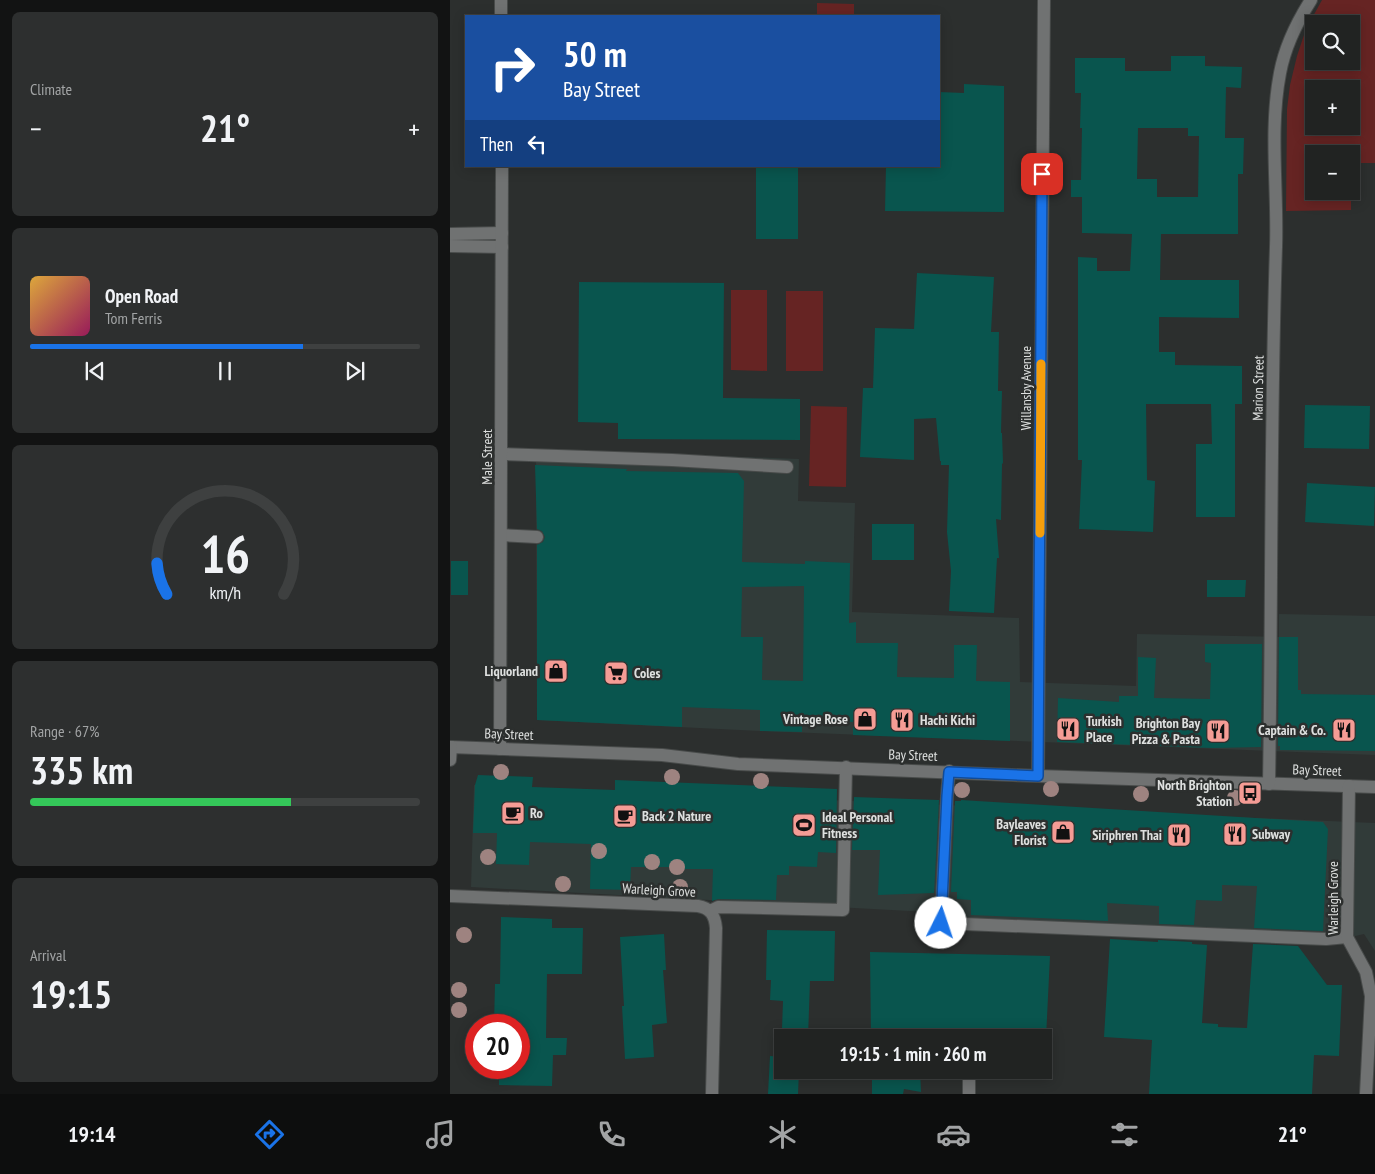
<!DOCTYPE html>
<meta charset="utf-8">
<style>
:root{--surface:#212322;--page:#2d2f2f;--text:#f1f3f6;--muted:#a2a4a5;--line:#3e4040;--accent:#1a73e8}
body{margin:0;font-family:"PT Sans Narrow",sans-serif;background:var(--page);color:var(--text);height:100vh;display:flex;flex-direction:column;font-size:19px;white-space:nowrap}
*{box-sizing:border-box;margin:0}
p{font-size:16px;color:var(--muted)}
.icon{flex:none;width:28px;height:28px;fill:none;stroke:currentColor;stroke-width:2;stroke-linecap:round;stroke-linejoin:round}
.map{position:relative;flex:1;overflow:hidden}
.side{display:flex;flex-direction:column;gap:12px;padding:12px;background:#121313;width:450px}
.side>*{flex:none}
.top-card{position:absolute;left:15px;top:15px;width:475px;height:152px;border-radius:0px;box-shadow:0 2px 12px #0003,0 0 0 1px var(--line);background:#1a4fa0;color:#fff;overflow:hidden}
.tools{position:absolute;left:855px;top:15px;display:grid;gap:10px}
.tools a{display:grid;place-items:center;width:55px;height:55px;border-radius:0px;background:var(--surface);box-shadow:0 2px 12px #0003,0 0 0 1px var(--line);font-size:25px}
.speed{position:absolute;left:15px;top:1014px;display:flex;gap:10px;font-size:25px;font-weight:700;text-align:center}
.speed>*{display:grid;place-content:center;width:65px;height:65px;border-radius:50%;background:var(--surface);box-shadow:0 2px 12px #0003,0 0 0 1px var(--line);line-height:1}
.speed .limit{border:8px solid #d22;background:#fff;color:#111}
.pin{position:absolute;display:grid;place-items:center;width:42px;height:42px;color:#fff;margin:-21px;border-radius:10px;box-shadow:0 2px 8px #0006}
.me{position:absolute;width:55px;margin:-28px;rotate:4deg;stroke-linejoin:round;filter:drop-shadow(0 0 4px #0008)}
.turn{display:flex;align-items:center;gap:18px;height:105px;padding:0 15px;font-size:22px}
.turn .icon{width:65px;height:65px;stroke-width:2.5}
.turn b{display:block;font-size:35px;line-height:42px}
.then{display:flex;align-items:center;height:48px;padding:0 15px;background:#0003;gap:10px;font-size:19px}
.big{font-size:38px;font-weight:700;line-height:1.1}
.side .widget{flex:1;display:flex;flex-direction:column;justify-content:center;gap:8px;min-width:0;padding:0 18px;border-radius:8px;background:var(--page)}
.side .dial{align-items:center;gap:0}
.dial svg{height:130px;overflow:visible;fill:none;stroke:var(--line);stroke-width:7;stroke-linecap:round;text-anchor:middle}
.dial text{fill:var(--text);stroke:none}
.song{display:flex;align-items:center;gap:15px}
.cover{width:60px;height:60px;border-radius:8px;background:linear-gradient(135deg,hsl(40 70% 55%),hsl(330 70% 35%))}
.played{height:5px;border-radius:2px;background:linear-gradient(90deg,var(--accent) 70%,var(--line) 70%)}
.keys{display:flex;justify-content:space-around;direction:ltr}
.heat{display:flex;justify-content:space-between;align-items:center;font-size:28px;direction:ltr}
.charge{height:8px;border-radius:4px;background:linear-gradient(90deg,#34c759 67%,var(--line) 0)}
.trip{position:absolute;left:324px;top:1029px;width:278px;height:50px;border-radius:0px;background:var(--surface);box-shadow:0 2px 12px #0003,0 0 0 1px var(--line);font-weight:700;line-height:50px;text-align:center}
.menu{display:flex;height:80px;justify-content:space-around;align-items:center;background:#0d0e0e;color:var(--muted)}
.menu .icon{width:35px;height:35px}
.menu .active{color:var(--accent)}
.menu b{font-size:22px;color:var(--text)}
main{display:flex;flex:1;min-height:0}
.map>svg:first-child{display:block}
.built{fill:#313b39}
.green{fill:#662423;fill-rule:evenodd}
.building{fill:#09554e;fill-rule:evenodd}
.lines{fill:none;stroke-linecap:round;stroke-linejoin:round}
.minor-casing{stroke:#484b4a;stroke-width:14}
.minor{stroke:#707272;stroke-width:12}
.tree{fill:#9e8380}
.route-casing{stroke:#114b97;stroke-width:12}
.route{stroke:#1a73e8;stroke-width:9}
.slow{stroke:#f59e0b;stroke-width:9}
.labels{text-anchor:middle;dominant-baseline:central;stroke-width:5;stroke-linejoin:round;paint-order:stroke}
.street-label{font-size:14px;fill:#dee0df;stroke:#2c2f2e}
.poi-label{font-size:14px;font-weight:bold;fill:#dee0df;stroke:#2c2f2e;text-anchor:end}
</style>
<main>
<section class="side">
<div class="widget"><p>Climate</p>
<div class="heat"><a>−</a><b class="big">21°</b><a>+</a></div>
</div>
<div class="widget">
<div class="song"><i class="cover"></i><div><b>Open Road</b><p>Tom Ferris</p></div></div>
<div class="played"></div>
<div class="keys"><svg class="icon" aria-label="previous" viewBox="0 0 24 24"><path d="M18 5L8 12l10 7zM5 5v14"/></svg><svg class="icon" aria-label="pause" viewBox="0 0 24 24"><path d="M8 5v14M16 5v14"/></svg><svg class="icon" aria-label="next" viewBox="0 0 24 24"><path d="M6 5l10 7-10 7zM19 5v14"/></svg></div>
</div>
<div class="widget dial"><svg viewBox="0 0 100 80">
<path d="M14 69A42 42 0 1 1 86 69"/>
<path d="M14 69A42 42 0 0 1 8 50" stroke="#1a73e8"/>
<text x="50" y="56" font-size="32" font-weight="700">16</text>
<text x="50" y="72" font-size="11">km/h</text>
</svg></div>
<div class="widget"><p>Range · 67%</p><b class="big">335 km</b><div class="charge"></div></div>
<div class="widget"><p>Arrival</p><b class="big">19:15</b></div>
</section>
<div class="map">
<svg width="925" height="1094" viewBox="0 0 925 1094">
<rect width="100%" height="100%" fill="#2c2f2e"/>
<!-- built -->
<g class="built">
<polygon points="86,449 349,459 348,501 405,503 402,612 569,618 570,682 686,686 687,634 829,637 829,614 925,616 925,755 310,731 87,720"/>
<polygon points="24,785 925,823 925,951 914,934 871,944 496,929 497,913 21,887"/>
</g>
<!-- green -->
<g class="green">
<path d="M872,0H925V163H901V154H864V191H901V187V210L836,211L837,109L840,85L847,56L856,29ZM864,24H901V61H864ZM864,89H901V126H864Z"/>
<polygon points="367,3 404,4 404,16 367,16"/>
<polygon points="281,290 317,290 317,371 281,370"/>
<rect x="336" y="291" width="37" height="80"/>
<polygon points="361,406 397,407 396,487 359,486"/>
</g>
<!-- building -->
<g class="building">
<path d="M721,56H755V66L792,67L791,88L776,87L775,138H794L793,174H788V234H711L710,280H789V318L709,317V352H725V365L792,366V404H785V517H746V444H762L761,404H696L697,480L705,481L703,532L629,529L632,460H628V257L647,258V271H680L682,234L632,233V197H621V180H631L632,128H630L631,93H625V58H675V71H721ZM688,128H738V136H749L748,197H707V179H687Z"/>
<polygon points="514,84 554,86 554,212 435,211 436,166 489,166 489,92 514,93"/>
<rect x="306" y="166" width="42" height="73"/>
<polygon points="467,273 544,277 541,332 549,332 548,391 552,391 551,433 552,433 553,463 552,464 551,520 546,519 549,558 547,558 544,613 499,611 501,571 497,532 499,465 491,465 491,461 490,461 486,418 464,419 464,460 410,457 413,388 423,388 425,328 464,329"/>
<polygon points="129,282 274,283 273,398 350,399 350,440 168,439 168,423 128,422"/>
<polygon points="855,405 920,406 919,449 854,448"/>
<path d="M85,465L177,469L176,471L288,473L294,481L292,562L355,564V561L400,563L399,623L406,622V643H448L447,677L504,678V645H527L526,681L560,682V741L403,735V722L352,721V732L310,731V710L232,707V727L87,720V545L93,542L95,537L92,531L87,529ZM354,586L353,681L312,680L313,637H291L292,587Z"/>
<polygon points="857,483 925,487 924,526 855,522"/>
<rect x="422" y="524" width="42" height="36"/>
<rect x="1" y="561" width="17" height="34"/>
<polygon points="757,580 796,580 795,597 757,597"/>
<polygon points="829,637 848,637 848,690 851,690 851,694 925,695 925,751 830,750 830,746 828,746"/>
<polygon points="755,644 812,644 811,747 762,748 607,742 608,698 669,702 669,696 688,696 688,657 706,658 704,698 760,699 761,663 755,662"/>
<polygon points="28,775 83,777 82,787 165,790 165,780 387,789 386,853 368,852 367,867 339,866 339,875 327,875 326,900 268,899 262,901 263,869 233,869 233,867 181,867 180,890 140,889 141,844 80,842 79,865 46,864 47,833 23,833 25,785"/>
<polygon points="404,797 489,800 484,893 428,895 430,850 402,850"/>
<polygon points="511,800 873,822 878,829 873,931 804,928 807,886 772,885 772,901 746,900 744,925 709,924 709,906 657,903 658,921 521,915 521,900 507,899 507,892 501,892 505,801 511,801"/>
<polygon points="51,917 102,919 102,928 133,928 132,974 97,974 96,1038 117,1038 116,1055 103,1055 102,1086 49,1085 49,1068 69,1068 69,1025 44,1025 45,984 50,984"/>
<polygon points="317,930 385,931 384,981 360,981 358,1038 332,1038 332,1070 349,1070 348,1094 318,1094 320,1056 331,1057 333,1001 320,1000 321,980 316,980"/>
<polygon points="214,934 216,970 213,970 217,1023 202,1025 204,1057 175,1059 172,1006 174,1006 170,937"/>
<polygon points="660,939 708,942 708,940 742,942 742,944 757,945 752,1023 768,1024 768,1027 797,1028 803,944 848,946 877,985 892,985 889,1056 864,1055 862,1094 699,1094 702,1040 654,1037"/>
<polygon points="420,952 600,956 596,1038 421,1038"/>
<polygon points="422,1070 470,1070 471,1092 454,1089 453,1094 422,1094"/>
</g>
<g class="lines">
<!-- minor casing -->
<g class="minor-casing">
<g id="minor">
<polyline points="51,0 51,16"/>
<polyline points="0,234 52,233"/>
<polyline points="0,246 52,247"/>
<polyline points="52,454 222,460 337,467"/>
<polyline points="51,535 87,537"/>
<polyline points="0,747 212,755 288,764 588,776 925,787"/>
<polyline points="50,749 52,166"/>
<polyline points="0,760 1,747"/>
<polyline points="499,771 497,796 491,923 876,939 897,937"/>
<polyline points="588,776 594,0"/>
<path d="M819,784C822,605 820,426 826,247C828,190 819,130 830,73C835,46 847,22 861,0"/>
<polyline points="899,786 897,937 916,972 921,996 916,1094"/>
<path d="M0,896L248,906C261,908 265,916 266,928L262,1094"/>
<polyline points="260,911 268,907 393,910 396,767"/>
<polyline points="519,1094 519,1070"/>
</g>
</g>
<!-- minor -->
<use href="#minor" class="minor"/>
</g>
<!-- trees -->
<g class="tree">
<circle cx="51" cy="772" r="8"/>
<circle cx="222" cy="777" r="8"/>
<circle cx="311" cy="781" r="8"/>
<circle cx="601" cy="789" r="8"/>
<circle cx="512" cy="790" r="8"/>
<circle cx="691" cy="794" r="8"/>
<circle cx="785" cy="798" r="8"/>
<circle cx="149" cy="851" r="8"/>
<circle cx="38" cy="857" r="8"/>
<circle cx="202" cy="862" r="8"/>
<circle cx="227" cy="867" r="8"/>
<circle cx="113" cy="884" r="8"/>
<circle cx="230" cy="887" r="8"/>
<circle cx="14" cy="935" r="8"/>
<circle cx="9" cy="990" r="8"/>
<circle cx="9" cy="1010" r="8"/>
</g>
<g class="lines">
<!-- route casing -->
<g class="route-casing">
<polyline id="route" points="491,923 497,796 499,772 588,776 592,174"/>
</g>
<!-- route -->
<use href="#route" class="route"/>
<!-- slow -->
<polyline class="slow" points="590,533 591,364"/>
</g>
<!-- icons -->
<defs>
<g id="shop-square" transform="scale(1.25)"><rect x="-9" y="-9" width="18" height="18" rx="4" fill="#f59c95" stroke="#2c2f2e"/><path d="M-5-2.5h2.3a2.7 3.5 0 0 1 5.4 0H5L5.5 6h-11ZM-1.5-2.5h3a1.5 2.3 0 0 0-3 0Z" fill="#111"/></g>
<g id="supermarket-square" transform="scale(1.25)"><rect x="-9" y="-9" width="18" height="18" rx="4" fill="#f59c95" stroke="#2c2f2e"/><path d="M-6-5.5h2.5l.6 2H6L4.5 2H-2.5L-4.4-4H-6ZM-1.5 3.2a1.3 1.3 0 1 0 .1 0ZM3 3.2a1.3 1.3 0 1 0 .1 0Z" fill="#111"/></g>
<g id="restaurant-square" transform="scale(1.25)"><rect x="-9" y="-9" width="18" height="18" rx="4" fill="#f59c95" stroke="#2c2f2e"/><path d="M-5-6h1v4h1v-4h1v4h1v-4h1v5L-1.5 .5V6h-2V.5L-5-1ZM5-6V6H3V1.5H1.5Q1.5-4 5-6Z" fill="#111"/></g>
<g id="bus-square" transform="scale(1.25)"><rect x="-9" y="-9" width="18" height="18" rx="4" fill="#f59c95" stroke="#2c2f2e"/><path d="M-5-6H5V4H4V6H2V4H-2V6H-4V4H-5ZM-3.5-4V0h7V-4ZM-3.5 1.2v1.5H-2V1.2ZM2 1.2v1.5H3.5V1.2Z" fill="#111"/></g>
<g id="cafe-square" transform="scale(1.25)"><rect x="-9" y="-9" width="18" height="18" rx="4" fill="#f59c95" stroke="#2c2f2e"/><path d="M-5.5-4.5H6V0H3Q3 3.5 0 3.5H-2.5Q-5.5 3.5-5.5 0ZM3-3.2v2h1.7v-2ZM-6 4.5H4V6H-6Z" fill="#111"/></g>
<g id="stadium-square" transform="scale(1.25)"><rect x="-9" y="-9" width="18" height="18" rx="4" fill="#f59c95" stroke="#2c2f2e"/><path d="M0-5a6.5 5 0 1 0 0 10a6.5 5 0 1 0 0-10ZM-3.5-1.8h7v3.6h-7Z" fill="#111"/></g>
</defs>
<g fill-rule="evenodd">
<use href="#shop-square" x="106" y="671"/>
<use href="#supermarket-square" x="166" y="673"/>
<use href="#shop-square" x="415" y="719"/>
<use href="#restaurant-square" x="452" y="720"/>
<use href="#restaurant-square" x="618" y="729"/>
<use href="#restaurant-square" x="894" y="730"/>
<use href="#restaurant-square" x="768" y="731"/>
<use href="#bus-square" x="800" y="793"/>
<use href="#cafe-square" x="63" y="813"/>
<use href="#cafe-square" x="175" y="816"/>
<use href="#stadium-square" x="354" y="825"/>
<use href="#shop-square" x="613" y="832"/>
<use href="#restaurant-square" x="785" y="834"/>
<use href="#restaurant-square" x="729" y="835"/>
</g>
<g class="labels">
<!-- street labels -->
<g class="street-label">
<text transform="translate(576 388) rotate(-90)">Willansby Avenue</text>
<text transform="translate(808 388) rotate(-89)">Marion Street</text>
<text transform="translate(37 457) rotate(-90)">Male Street</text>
<text transform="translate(59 734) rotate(2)">Bay Street</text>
<text transform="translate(463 755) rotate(2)">Bay Street</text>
<text transform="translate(867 770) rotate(2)">Bay Street</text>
<text transform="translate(209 890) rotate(3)">Warleigh Grove</text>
<text transform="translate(883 898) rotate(-90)">Warleigh Grove</text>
</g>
<!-- poi labels -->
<g class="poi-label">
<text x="88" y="671">Liquorland</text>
<text x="184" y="673" text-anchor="start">Coles</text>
<text x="398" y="719">Vintage Rose</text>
<text x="470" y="720" text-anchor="start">Hachi Kichi</text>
<text x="636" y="721" text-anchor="start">Turkish<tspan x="636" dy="16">Place</tspan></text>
<text x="750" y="723">Brighton Bay<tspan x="750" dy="16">Pizza &amp; Pasta</tspan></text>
<text x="876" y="730">Captain &amp; Co.</text>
<text x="782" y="785">North Brighton<tspan x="782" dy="16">Station</tspan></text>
<text x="80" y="813" text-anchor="start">Ro</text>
<text x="192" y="816" text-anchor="start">Back 2 Nature</text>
<text x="372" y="817" text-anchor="start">Ideal Personal<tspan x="372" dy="16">Fitness</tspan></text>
<text x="596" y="824">Bayleaves<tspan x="596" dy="16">Florist</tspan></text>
<text x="802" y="834" text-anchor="start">Subway</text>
<text x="712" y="835">Siriphren Thai</text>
</g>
</g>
</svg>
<div class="tools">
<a><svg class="icon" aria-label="search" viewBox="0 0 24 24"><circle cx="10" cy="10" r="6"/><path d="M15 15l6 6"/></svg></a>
<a>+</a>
<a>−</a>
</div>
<div class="speed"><div class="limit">20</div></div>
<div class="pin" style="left:592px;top:174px;background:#d93025"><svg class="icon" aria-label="arrive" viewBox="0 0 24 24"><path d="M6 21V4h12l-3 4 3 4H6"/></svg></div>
<svg class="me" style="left:491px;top:923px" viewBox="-20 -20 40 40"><circle r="19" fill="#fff"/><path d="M0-13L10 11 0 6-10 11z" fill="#1a73e8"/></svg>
<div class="trip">19:15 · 1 min · 260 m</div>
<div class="top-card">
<div class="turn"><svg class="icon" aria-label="right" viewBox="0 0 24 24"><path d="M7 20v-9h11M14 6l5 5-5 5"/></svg><div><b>50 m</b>Bay Street</div></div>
<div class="then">Then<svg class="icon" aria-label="left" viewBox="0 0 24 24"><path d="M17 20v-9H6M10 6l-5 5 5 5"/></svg></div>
</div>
</div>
</main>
<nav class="menu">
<b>19:14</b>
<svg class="icon active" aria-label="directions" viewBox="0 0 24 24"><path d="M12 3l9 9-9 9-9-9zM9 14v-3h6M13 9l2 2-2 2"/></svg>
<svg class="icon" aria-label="music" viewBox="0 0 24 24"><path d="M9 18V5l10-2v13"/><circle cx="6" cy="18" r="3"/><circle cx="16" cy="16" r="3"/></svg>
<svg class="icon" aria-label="phone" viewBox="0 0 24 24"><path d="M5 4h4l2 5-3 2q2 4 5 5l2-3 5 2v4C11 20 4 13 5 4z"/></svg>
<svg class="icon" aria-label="climate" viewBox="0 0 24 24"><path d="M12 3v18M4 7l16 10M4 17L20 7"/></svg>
<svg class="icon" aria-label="car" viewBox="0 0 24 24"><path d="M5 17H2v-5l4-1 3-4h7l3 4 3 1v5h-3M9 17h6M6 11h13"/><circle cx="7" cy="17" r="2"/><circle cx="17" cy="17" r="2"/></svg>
<svg class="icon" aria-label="filters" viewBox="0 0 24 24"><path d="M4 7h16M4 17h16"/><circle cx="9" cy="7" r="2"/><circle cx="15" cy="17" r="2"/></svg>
<b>21°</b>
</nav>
